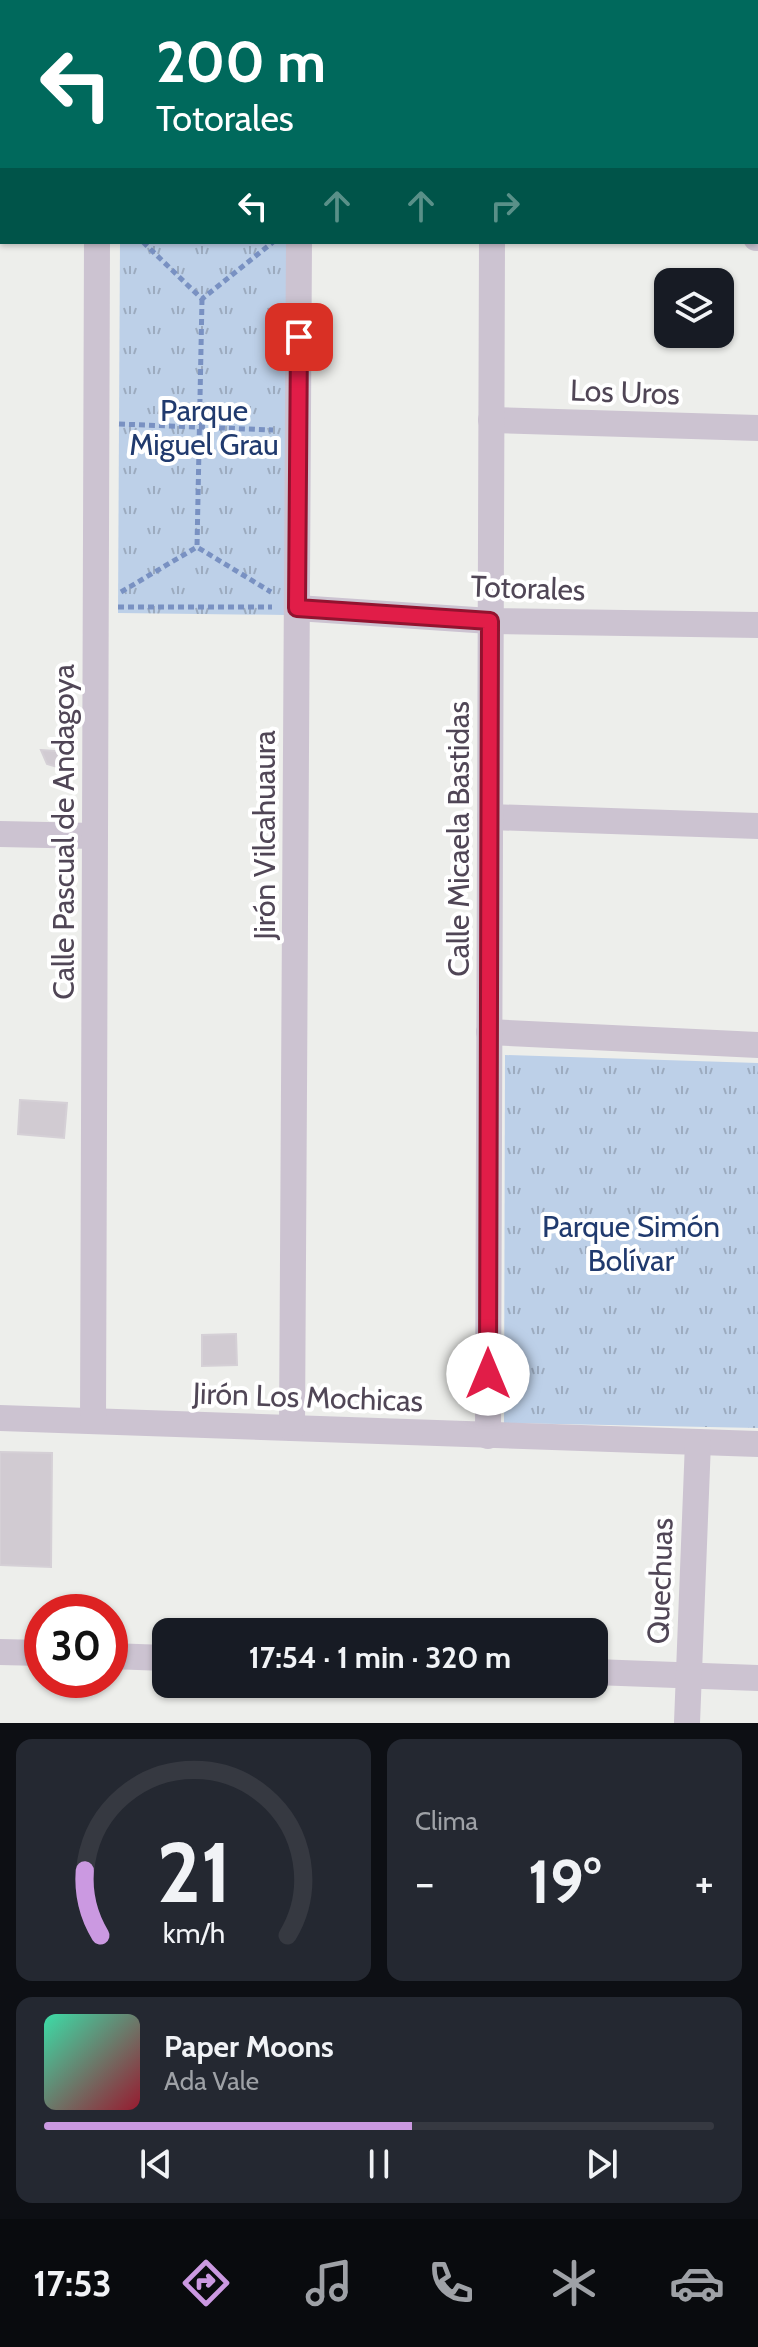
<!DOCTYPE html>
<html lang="es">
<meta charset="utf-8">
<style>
:root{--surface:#171b24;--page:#242831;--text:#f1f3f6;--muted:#9ea1a6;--line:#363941;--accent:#cb99e1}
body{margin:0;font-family:Cabin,sans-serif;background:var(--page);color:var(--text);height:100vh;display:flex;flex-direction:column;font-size:30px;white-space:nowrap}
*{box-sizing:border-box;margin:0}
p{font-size:26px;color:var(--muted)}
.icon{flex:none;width:44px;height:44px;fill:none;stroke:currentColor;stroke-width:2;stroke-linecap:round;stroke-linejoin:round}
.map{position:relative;height:1723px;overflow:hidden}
.sheet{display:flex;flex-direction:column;gap:16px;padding:16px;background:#0d0f14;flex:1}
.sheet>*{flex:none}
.hud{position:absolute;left:0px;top:0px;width:758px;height:244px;box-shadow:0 2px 6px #0004;background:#00695c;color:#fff;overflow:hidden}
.fabs{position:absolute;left:654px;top:268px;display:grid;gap:16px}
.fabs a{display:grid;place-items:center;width:80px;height:80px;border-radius:16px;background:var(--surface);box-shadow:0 2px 6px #0004;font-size:40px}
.speed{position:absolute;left:24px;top:1594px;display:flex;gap:16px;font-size:40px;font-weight:700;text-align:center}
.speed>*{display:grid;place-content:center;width:104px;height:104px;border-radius:50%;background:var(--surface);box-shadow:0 2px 6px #0004;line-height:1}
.speed .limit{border:12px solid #d22;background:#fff;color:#111}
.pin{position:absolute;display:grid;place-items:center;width:68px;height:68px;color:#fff;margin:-34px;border-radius:16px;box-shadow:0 4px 12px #0006}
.me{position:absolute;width:88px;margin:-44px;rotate:0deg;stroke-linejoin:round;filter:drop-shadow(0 0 6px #0008)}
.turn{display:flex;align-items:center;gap:28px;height:168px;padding:0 24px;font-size:36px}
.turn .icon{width:104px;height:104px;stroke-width:2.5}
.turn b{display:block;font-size:56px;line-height:68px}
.lanes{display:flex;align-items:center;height:76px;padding:0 24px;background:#0003;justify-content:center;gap:40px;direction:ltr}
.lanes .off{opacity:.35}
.big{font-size:60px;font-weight:800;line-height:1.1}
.sheet .widget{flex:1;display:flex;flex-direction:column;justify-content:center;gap:12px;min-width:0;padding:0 28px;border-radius:16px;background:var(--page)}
.sheet .dial{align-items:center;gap:0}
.dial svg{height:208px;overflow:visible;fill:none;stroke:var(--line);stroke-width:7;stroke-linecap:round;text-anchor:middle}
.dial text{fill:var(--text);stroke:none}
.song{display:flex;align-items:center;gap:24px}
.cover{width:96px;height:96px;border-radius:12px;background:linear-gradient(135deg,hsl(160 70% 55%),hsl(350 70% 35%))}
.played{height:8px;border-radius:4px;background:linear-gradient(90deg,var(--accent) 55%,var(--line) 55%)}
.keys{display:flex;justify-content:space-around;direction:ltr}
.heat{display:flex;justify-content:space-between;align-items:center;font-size:44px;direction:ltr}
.sheet .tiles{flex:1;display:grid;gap:16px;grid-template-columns:1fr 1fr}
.widget:last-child{grid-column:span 2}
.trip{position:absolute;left:152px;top:1618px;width:456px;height:80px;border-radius:16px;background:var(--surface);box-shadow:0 2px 6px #0004;font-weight:800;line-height:80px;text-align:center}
.dock{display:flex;height:128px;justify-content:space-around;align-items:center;background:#090b0e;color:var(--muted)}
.dock .icon{width:56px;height:56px}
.dock .selected{color:var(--accent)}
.dock b{font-size:36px;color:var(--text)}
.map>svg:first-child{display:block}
.grass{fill:url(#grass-tufts)}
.building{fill:#d1cbd2;stroke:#d5d0d6;stroke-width:2}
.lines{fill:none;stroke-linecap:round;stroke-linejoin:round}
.path{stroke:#7991c2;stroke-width:5;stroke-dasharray:6 4;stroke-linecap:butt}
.minor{stroke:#ccc3d1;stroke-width:26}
.route-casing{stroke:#92132f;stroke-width:20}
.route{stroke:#e11d48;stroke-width:14}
.labels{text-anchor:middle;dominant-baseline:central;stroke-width:8;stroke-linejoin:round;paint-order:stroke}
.street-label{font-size:30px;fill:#504656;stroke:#fff}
.park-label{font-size:30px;fill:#203a6e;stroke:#fff}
</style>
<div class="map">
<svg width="758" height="1723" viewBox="0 0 758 1723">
<defs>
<pattern id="grass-tufts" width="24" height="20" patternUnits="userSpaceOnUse" patternTransform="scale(2)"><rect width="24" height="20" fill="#bdd0e8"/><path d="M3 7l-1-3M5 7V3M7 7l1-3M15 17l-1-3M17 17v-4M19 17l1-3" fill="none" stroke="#9cabbf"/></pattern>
</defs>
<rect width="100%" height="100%" fill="#edeeeb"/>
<!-- grass -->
<g class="grass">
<polygon points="120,242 289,242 287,615 118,613"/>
<polygon points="505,1055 758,1063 758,1428 504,1423"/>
</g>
<!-- building -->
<g class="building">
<polygon points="41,750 68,752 67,770 47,764"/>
<polygon points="20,1100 67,1103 64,1138 18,1134"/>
<polygon points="236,1334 237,1365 202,1366 202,1335"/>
<polygon points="0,1452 52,1453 51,1567 0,1565"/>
</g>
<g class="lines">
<!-- path -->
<g class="path">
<polyline points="143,242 202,299 273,242"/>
<polyline points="202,299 197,547 271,592"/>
<polyline points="119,424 273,430"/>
<polyline points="121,592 197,547"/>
<polyline points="118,607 272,607"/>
</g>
<!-- minor -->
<g class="minor">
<polyline points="527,0 572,2"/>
<polyline points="98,2 98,0"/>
<polyline points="492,2 492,0"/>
<polyline points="756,10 758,10"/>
<polyline points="756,238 758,238"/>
<polyline points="491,420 758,428"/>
<polyline points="297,608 490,621 758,625"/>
<polyline points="490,817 758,826"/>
<polyline points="0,834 95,836"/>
<polyline points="489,1032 758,1045"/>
<polyline points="0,1418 758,1444"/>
<polyline points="93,1421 97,242"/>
<polyline points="292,1428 299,242"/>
<polyline points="488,1436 492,242"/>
<polyline points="0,1652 42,1653"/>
<polyline points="110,1656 166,1658"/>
<polyline points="594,1672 758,1678"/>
<polyline points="687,1723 698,1442"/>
</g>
</g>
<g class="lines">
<!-- route casing -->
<g class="route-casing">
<polyline id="route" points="299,337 297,608 490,621 488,1374"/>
</g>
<!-- route -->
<use href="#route" class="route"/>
</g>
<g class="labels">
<!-- street labels -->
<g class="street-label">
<text transform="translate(625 392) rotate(2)">Los Uros</text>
<text transform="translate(528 588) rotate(2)">Totorales</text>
<text transform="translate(63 832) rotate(-90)">Calle Pascual de Andagoya</text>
<text transform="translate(264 835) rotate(-90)">Jirón Vilcahuaura</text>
<text transform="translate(458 839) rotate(-90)">Calle Micaela Bastidas</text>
<text transform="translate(308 1397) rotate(2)">Jirón Los Mochicas</text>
<text transform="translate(660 1581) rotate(-88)">Quechuas</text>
</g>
<!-- park labels -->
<g class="park-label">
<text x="204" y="410">Parque<tspan x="204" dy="34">Miguel Grau</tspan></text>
<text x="631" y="1226">Parque Simón<tspan x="631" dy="34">Bolívar</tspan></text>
</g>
</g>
</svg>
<div class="fabs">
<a><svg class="icon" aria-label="layers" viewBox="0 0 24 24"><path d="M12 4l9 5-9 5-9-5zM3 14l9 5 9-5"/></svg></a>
</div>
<div class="speed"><div class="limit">30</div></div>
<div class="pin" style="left:299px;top:337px;background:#d93025"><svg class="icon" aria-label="arrive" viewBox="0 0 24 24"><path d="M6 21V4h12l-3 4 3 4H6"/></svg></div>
<svg class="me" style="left:488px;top:1374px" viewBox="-20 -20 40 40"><circle r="19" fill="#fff"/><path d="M0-13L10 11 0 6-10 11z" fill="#e11d48"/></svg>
<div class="trip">17:54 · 1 min · 320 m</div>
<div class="hud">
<div class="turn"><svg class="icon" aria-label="left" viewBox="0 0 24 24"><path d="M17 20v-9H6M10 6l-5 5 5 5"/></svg><div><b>200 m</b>Totorales</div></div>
<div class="lanes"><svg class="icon" aria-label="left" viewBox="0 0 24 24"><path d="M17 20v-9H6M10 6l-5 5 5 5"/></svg><svg class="icon off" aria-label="ahead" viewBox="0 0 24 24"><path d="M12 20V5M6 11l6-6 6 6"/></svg><svg class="icon off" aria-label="ahead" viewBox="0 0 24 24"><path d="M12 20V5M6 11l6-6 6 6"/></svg><svg class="icon off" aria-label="right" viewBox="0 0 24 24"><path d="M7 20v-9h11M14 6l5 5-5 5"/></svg></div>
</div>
</div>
<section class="sheet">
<div class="tiles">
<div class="widget dial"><svg viewBox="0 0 100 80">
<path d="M14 69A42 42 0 1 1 86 69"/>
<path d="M14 69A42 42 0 0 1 8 44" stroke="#cb99e1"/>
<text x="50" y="56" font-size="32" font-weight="700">21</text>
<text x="50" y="72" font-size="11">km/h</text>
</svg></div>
<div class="widget"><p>Clima</p>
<div class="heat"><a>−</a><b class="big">19°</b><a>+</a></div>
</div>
<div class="widget">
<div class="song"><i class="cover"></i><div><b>Paper Moons</b><p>Ada Vale</p></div></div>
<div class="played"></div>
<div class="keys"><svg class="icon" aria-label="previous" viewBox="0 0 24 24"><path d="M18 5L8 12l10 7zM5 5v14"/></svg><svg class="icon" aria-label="pause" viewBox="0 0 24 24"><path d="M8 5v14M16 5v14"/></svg><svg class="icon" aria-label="next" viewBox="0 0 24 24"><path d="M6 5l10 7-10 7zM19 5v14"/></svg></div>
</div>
</div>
</section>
<nav class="dock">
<b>17:53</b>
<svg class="icon selected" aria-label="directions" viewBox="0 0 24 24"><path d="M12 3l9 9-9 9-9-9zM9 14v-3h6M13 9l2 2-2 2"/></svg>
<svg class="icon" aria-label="music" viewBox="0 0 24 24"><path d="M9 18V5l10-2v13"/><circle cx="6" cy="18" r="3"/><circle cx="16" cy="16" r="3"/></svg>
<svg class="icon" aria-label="phone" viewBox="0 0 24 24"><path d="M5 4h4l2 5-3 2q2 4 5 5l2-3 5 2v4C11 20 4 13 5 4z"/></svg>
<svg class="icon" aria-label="climate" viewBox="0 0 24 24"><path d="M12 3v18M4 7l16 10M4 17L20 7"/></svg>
<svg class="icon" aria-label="car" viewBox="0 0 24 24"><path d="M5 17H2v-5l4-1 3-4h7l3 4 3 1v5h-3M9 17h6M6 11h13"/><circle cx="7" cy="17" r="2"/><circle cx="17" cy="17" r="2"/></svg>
</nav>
